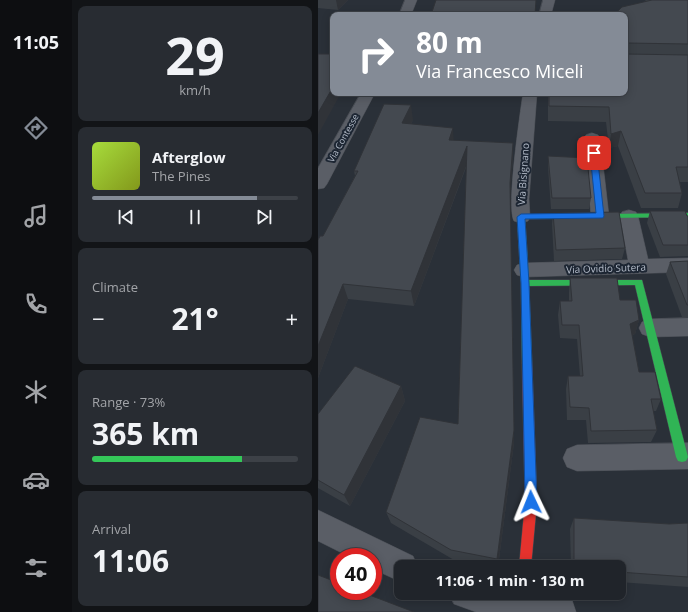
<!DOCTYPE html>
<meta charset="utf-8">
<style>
:root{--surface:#20242a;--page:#282c32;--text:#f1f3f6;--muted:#a2a4a8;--line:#3d4147;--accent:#848b96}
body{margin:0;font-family:"Open Sans",sans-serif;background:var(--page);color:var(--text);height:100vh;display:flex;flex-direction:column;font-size:15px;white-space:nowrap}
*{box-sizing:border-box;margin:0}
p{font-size:13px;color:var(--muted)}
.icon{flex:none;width:22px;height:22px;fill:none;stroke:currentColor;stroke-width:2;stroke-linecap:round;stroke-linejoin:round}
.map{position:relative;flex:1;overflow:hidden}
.panel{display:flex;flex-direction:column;gap:6px;padding:6px;background:#121417;width:246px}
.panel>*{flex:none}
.top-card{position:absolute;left:12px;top:12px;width:298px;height:84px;border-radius:8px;box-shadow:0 2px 10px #0003,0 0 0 1px var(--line);background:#848b96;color:#fff;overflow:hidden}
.speed{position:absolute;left:12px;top:548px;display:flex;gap:8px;font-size:20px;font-weight:700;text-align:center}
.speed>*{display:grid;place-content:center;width:52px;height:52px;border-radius:50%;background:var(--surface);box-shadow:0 2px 10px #0003,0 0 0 1px var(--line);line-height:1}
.speed .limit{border:6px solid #d22;background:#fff;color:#111}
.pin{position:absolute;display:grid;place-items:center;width:34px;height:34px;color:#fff;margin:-17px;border-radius:8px;box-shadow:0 2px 6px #0006}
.me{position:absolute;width:44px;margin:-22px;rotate:358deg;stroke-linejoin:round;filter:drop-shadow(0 0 3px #0008)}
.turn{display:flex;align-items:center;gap:14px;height:84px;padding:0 20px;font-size:18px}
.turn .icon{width:52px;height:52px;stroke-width:2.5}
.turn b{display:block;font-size:28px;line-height:34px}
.big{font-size:30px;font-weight:700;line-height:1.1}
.panel .card{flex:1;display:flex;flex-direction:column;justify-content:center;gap:6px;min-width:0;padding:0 14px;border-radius:8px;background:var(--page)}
.panel .dial{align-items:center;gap:0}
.dial b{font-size:52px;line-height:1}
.song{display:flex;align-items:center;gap:12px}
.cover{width:48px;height:48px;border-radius:6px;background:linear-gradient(135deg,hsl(80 70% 55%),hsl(70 70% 35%))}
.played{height:4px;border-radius:2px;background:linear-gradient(90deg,var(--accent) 80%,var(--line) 80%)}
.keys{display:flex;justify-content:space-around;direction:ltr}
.heat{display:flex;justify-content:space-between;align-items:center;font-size:22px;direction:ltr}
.charge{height:6px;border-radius:3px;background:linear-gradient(90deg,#34c759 73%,var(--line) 0)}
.trip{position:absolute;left:76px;top:560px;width:232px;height:40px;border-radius:8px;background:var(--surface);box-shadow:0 2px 10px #0003,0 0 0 1px var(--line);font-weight:700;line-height:40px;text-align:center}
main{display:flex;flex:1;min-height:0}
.tab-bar{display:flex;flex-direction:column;width:72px;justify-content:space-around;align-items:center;background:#0d0e11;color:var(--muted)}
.tab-bar .icon{width:28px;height:28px}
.tab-bar .on{color:var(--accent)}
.tab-bar b{font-size:18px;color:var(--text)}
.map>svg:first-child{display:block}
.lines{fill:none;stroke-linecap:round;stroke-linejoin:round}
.street-casing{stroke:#484c53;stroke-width:1}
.fast-casing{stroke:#484c53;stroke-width:1}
.jam-casing{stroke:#484c53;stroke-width:1}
.street{fill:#5a5e66;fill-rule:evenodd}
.fast{fill:#30b455;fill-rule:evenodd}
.jam{fill:#e5322d;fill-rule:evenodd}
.wall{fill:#3a3f45}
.shaded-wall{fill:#303338}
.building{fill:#444950;stroke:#303338}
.route{fill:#1a73e8;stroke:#114b97}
.labels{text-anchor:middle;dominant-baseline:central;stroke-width:4;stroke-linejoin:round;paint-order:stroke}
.far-street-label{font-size:9px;fill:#b4bcc9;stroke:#1d2633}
.street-label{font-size:10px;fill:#b4bcc9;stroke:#1d2633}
</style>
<main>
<nav class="tab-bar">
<b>11:05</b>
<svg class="icon on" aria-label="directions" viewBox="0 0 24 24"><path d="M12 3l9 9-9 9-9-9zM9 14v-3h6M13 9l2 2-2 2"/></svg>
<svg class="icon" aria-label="music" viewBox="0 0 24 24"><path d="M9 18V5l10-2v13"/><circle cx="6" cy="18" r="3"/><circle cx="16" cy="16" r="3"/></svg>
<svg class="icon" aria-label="phone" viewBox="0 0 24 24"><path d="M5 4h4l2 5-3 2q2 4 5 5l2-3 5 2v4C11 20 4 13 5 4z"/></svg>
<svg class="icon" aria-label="climate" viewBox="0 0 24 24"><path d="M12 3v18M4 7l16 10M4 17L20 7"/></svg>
<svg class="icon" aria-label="car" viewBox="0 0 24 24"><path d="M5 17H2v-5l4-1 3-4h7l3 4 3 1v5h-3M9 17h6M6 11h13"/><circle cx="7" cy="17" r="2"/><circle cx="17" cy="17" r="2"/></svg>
<svg class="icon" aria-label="filters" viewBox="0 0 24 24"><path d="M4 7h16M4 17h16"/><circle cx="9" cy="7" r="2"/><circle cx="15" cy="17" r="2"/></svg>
</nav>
<section class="panel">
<div class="card dial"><b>29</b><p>km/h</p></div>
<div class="card">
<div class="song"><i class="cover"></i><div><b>Afterglow</b><p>The Pines</p></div></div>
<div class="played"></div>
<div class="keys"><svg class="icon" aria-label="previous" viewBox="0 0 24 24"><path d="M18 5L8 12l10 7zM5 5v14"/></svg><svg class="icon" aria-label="pause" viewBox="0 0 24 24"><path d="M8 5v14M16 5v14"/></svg><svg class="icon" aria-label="next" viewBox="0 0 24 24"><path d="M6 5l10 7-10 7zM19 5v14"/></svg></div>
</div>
<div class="card"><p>Climate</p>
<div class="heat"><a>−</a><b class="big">21°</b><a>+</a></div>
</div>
<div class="card"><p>Range · 73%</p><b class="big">365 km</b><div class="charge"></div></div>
<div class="card"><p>Arrival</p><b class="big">11:06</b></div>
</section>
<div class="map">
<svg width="370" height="612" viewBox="0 0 370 612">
<rect width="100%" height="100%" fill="#2a3038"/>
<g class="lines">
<!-- street casing -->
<g class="street-casing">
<g id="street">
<polygon points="87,0 99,0 93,15 81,15"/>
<polygon points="225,0 237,0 233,15 221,15"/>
<polygon points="43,93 57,93 9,184 6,188 0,189 0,168"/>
<path d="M205,93H219L211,199L212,217L210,221L203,223L196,221C188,208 202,114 205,93Z"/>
<polygon points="274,133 280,135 282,138 291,216 289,220 282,222 275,220 273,216 266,138 268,135"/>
<polygon points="311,210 318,212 320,216 330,259 370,258 370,272 206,277 199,275 196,270 199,265 206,263 310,260 302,216 304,212"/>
<polygon points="370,318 370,336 332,337 324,334 321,328 324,322 332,319"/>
<polygon points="370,443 370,469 259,471 249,467 245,458 249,449 259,445"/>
<polygon points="0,510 95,556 100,567 83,567 83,582 55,569 55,557 32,557 0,541"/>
<polygon points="131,593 222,593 242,596 254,600 258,612 158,612 136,604"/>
</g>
</g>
<!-- fast casing -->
<g class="fast-casing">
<polygon id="fast" points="370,213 370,217 207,219 211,280 324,280 370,457 368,461 364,462 360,461 358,457 317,285 211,286 214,363 212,366 209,367 206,366 204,363 203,283 199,217 203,215"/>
</g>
<!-- jam casing -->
<g class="jam-casing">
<polygon id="jam" points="209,359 212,360 214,363 219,502 213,567 201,567 207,502 204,363 206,360"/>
</g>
<!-- street -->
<use href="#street" class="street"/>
<!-- fast -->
<use href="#fast" class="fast"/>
<!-- jam -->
<use href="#jam" class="jam"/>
</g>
<!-- wall -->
<g class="wall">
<polygon points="0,0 30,0 20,10 0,8"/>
<polygon points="327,0 370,0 370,182 362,182 364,193 360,208 323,208 300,146 291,148 288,122 230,121 230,93 307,93 307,15 328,1"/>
<polygon points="95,120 93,124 136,141 195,158 192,194 196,430 196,443 180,567 172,567 136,560 73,523 68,512 140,424 149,165 96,306 30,299 0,378 0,240 5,236 37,176 36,171"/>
<polygon points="230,156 273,198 271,209 233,209 230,167"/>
<polygon points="332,211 370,216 370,256 342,257 329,223"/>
<polygon points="235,213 307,248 304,259 236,261 234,224"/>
<polygon points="370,261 370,318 364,317 348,274 352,262"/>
<polygon points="252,278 302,300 321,320 317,334 314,335 321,372 343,399 338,411 335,411 339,430 333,442 270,443 268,420 249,420 248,389 250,376 262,376 259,339 242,338 240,315 242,301 251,301 251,292"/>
<polygon points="83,386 87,401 32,506 0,488 0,414"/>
<polygon points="256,518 351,524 370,523 370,587 301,582 301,567 253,567 252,529"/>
</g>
<!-- shaded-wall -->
<g class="shaded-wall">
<polygon points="18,0 30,0 20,10"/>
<polygon points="15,87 15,93 23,93 0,135 0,113"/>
<polygon points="93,105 95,120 86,138 84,123"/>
<polygon points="135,128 136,144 131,140"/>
<polygon points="303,131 300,146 291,148 293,134"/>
<polygon points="195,143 195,158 192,199 192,183"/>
<polygon points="149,146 150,161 96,306 93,291"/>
<polygon points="25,284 30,299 0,378 0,346"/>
<polygon points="321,320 317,334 308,337 312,324"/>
<polygon points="83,386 87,401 32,506 26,495"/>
<polygon points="196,430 196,443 180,567 179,559"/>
</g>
<!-- building -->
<g class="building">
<polygon points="118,0 218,0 217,15 113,15"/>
<polygon points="334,0 370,0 370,44 309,43 308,45 308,54 370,55 370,167 358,167 364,193 327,193 303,131 293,134 291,107 231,106 231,93 307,93 307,15 296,15 304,7"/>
<polygon points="0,54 15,54 15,87 0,113"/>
<polygon points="66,104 93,105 84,123 135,128 131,140 195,143 192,183 196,430 179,559 133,550 68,512 102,417 140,424 149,146 93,291 25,284 0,346 0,240 2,236 5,236 40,171 36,171"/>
<polygon points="230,156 269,158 273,198 234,198"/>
<polygon points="332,211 367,211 369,216 370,216 370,245 345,245"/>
<polygon points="301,212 307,248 238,250 235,213"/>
<polygon points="370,261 370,305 369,305 352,262"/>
<polygon points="252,278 299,278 302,300 318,300 321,320 312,324 321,372 337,372 343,399 333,399 339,430 273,431 271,408 252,407 250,376 265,376 261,325 244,325 242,301 254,301"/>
<polygon points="37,366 83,386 26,495 0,480 0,414"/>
<polygon points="256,518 351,524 370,523 370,577 301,572 301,567 256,567"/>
<polygon points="0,575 21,583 21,591 41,591 96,612 0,612"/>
</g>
<!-- route -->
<polygon class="route" points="276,151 279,153 286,216 285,218 207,219 211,283 219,502 217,506 213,508 209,506 207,502 203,283 199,217 203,214 278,213 272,153"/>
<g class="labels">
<!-- far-street labels -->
<g class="far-street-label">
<text transform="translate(25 138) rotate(-61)">Via Contesse</text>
</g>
<!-- street labels -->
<g class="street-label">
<text transform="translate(205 174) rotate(-86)">Via Bisignano</text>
<text transform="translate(288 268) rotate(-2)">Via Ovidio Sutera</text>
</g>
</g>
</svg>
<div class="speed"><div class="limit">40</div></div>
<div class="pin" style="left:276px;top:153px;background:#d93025"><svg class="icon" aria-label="arrive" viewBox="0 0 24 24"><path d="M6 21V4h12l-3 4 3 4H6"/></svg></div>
<svg class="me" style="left:213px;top:502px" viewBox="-20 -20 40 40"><path d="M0-17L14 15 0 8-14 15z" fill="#1a73e8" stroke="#fff" stroke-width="4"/></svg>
<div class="trip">11:06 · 1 min · 130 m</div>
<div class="top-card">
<div class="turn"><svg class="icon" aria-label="right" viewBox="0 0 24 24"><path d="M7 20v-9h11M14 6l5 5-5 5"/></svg><div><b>80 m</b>Via Francesco Miceli</div></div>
</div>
</div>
</main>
